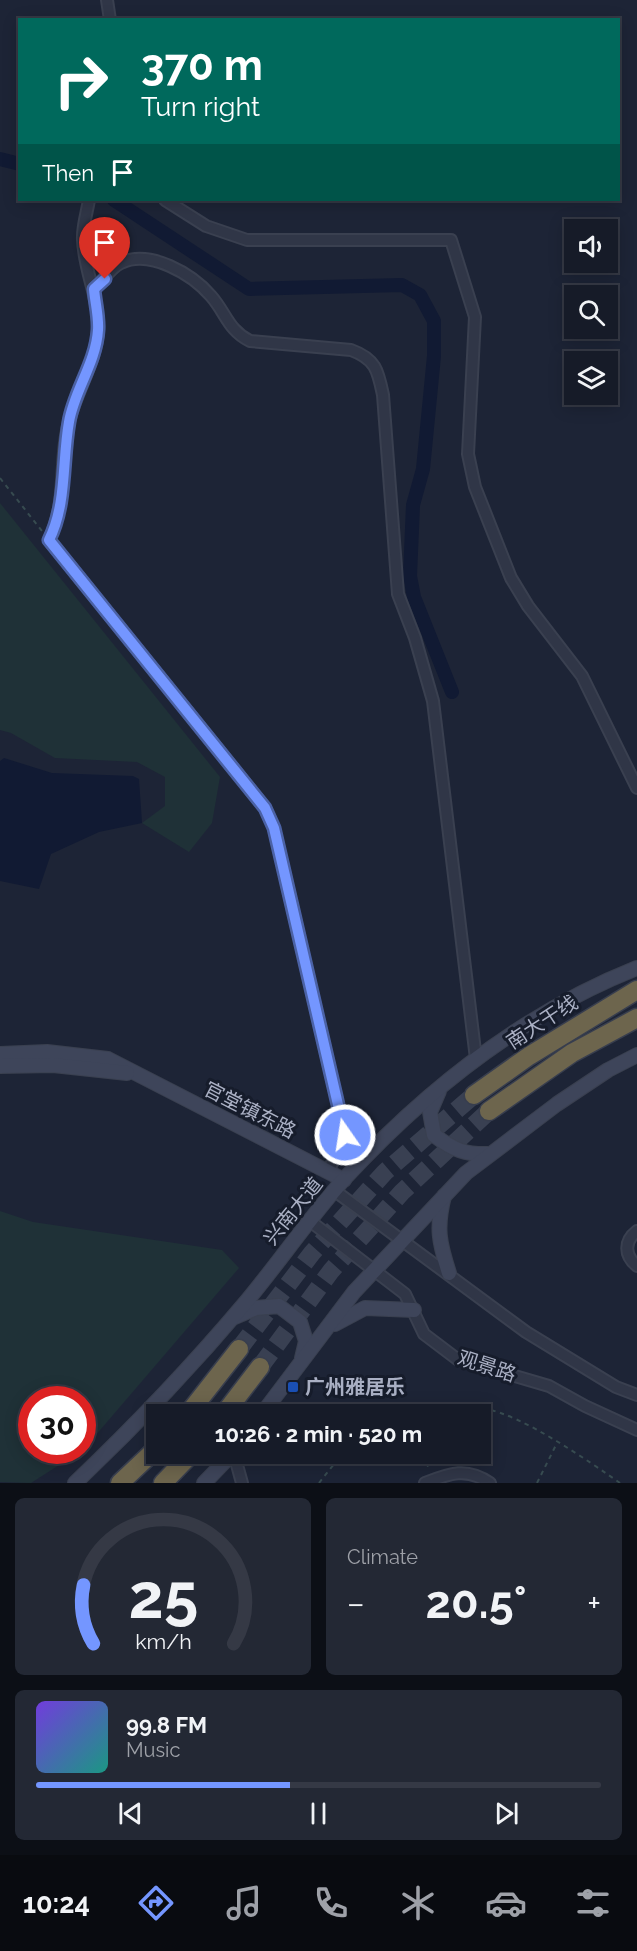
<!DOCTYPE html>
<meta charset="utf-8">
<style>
:root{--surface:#161b28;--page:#232834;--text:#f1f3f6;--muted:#9ea1a8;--line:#353945;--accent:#7496ff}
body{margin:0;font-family:Raleway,"Noto Sans SC",sans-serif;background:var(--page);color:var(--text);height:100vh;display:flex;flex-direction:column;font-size:22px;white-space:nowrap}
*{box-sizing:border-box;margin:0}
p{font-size:20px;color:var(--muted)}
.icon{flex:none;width:33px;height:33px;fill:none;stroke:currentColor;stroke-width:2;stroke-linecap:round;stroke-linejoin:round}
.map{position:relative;height:1483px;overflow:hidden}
.details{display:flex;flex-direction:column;gap:15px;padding:15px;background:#0c0f16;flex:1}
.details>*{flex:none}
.guide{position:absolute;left:18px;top:18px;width:602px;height:183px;border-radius:0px;box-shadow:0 3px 15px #0003,0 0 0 2px var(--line);background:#00695c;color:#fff;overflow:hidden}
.buttons{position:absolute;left:564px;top:219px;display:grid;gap:12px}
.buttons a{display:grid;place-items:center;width:54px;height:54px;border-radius:0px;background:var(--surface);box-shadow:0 3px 15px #0003,0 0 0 2px var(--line);font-size:30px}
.speed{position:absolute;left:18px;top:1386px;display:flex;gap:12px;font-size:30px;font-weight:700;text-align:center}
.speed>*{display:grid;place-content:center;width:78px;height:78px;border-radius:50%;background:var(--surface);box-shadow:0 3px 15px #0003,0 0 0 2px var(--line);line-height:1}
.speed .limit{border:9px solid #d22;background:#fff;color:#111}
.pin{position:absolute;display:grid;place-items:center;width:51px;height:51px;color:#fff;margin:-62px -26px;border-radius:50% 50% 50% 0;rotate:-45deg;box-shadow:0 0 6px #0007}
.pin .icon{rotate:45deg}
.me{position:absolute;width:66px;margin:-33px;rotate:347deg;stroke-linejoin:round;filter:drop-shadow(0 0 4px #0008)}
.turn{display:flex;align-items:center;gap:21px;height:126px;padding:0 24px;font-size:27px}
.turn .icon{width:78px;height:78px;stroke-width:2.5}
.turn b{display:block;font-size:42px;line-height:51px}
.then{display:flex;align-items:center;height:57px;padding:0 24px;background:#0003;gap:12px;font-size:22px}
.big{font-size:45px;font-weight:700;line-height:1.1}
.details .tile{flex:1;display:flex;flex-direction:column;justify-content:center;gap:9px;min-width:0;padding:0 21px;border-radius:9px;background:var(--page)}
.details .dial{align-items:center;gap:0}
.dial svg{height:156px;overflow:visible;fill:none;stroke:var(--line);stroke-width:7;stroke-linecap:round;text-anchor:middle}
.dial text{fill:var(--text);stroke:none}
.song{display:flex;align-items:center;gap:18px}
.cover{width:72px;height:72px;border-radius:9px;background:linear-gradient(135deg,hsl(260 70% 55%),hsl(170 70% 35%))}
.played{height:6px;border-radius:3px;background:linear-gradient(90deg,var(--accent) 45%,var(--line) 45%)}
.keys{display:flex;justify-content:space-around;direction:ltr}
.heat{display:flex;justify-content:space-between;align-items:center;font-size:33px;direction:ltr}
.details .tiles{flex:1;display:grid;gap:15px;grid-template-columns:1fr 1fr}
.tile:last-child{grid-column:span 2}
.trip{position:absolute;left:146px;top:1404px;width:345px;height:60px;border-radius:0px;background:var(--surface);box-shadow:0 3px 15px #0003,0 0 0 2px var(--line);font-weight:700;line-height:60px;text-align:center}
.dock{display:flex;height:96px;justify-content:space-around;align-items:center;background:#090b10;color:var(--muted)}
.dock .icon{width:42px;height:42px}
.dock .active{color:var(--accent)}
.dock b{font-size:27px;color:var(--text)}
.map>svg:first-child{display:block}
.green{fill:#1f3137}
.water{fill:#111a33}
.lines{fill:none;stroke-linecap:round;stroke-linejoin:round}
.canal{stroke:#111a33;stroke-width:14}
.highway-tunnel{stroke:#394052;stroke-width:18;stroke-dasharray:18 9;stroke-linecap:butt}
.street-casing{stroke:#3a4050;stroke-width:14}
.secondary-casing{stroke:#3a4050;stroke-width:16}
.highway-casing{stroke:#383e4e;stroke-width:21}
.path{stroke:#374b50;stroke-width:2;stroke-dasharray:4.5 4.5;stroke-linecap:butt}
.street{stroke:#303647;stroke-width:10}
.secondary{stroke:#3e455a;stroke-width:14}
.highway{stroke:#6d654d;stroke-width:18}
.route-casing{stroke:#4b62a6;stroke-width:15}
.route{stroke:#7496ff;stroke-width:10}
.transit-dot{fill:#1a4fb4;stroke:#161c2b;stroke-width:2}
.labels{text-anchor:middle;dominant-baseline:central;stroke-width:6;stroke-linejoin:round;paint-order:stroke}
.street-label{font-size:20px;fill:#aab0c4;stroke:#161c2b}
.poi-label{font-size:20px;font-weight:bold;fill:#aab0c4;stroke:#161c2b;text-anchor:start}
</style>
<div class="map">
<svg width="637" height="1483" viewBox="0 0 637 1483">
<rect width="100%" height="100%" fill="#1d2436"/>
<!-- green -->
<g class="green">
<polygon points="0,503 220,777 212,823 189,852 142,823 165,806 165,777 137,762 55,758 11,733 0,730"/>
<polygon points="0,1211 33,1222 222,1250 239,1268 83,1450 82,1400 32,1400 32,1450 81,1451 31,1483 0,1482"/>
</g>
<!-- water -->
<polygon class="water" points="4,758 52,773 133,776 139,779 142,823 99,832 51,854 39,889 0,881 0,761"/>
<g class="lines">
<!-- canal -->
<g class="canal">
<polyline points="0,159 20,164"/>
<polyline points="114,200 249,289 402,285 420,295 434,321 434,356 423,469 413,505 410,576 414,597 452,692"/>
</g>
<!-- highway-tunnel -->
<g class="highway-tunnel">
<polyline points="239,1349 312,1253 385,1172 474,1095"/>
<polyline points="260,1367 331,1271 402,1192 489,1111"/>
</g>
<!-- street casing -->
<g class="street-casing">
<g id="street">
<polyline points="107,0 110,20"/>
<path d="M89,200C87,212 82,228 83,240C84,271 100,300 98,331C96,361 78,389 70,418C58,458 68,501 49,540L251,790L265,808L274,828L345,1135L328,1172"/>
<polyline points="165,200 206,226 247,240 451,240 475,317 468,454 475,487 511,578 528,606 582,676 637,788"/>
<path d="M94,289C103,281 110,268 121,263C150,249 192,274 211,296C226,313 228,330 250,341L351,350C376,359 378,371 383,395L398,594L415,638L433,701L476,1059"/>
<polyline points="335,1191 526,1332 616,1387 637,1395"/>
<polyline points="310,1221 405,1294 424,1334 457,1359 549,1386 585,1406 637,1430"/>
<path d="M637,1231C624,1241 624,1255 637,1266"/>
<polyline points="234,1454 242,1483"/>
<path d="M425,1483C450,1473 467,1467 490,1483"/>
</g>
</g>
<!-- secondary casing -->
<g class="secondary-casing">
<g id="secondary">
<polyline points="0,1054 47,1052 108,1059 344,1180"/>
<polyline points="0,1066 53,1065 127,1073"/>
<path d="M439,1091L430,1112L434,1135C453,1150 466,1155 490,1154"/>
<path d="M444,1196C436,1228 439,1242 449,1273"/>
<polyline points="235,1317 256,1308 279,1306 300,1322 306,1341 302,1358"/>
<polyline points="335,1324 365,1308 414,1310"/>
<polyline points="262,1414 354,1292 466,1173 557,1104 608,1070 637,1055"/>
<path d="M75,1483C135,1426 192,1366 246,1302C280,1261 310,1217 345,1178C427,1089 524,1013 637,968"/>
<polyline points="204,1483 232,1454"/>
</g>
</g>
<!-- highway casing -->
<g class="highway-casing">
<g id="highway">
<polyline points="474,1095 529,1056 637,990"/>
<polyline points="489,1111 572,1053 637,1018"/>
<polyline points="188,1414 239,1349"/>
<polyline points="224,1414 260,1367"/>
<polyline points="120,1483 156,1449"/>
<polyline points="163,1483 191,1454"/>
</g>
</g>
<!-- path -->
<g class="path">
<polyline points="0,478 42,531"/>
<path d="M402,1414C428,1408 459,1405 485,1409C521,1414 590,1462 620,1483"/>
<polyline points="423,1454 429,1469"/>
<polyline points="319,1483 342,1454"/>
<polyline points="537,1483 557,1443"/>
</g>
<!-- street -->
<use href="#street" class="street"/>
<!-- secondary -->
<use href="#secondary" class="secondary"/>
<!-- highway -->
<use href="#highway" class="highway"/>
</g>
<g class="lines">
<!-- route casing -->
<g class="route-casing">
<path id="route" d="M105,279L94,289C95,302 99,317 98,330C96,363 74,391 69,422C62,461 67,504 49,540L265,808L274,828L345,1135"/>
</g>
<!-- route -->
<use href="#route" class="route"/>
</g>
<!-- markers -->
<rect class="transit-dot" x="287" y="1381" width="12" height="12" rx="3"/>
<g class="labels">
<!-- street labels -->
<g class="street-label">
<text transform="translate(542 1022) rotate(-33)">南大干线</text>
<text transform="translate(250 1110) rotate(27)">官堂镇东路</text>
<text transform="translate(293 1211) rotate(-51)">兴南大道</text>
<text transform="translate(487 1366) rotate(18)">观景路</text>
</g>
<!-- poi labels -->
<g class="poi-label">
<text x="305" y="1387">广州雅居乐</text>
</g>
</g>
</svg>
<div class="buttons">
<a><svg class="icon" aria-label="sound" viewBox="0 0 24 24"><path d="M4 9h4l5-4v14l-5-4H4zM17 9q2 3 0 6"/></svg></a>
<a><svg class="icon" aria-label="search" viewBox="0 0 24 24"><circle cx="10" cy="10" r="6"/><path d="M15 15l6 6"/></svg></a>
<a><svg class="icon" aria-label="layers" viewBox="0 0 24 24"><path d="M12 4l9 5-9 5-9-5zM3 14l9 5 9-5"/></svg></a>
</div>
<div class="speed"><div class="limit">30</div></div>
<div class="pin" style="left:105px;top:279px;background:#d93025"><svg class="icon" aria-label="arrive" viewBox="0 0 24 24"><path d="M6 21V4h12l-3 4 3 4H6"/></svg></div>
<svg class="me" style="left:345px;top:1135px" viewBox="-20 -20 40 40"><circle r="17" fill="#7496ff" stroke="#fff" stroke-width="3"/><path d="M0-11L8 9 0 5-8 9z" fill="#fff"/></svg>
<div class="trip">10:26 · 2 min · 520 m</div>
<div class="guide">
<div class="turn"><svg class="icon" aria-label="right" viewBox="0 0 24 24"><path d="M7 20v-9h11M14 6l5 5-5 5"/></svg><div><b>370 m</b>Turn right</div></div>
<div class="then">Then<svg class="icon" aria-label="arrive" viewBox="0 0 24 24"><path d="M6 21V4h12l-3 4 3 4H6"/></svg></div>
</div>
</div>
<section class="details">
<div class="tiles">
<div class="tile dial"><svg viewBox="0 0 100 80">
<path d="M14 69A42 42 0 1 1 86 69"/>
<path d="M14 69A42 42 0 0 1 9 39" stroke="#7496ff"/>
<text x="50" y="56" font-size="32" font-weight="700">25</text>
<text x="50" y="72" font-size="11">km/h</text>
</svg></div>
<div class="tile"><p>Climate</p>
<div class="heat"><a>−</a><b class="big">20.5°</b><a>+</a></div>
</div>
<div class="tile">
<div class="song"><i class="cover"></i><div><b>99.8 FM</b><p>Music</p></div></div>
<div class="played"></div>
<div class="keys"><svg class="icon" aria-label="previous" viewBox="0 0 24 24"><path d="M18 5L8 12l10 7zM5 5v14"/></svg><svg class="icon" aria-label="pause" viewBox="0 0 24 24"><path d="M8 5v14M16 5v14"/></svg><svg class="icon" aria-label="next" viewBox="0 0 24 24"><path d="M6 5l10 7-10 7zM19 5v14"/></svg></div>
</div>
</div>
</section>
<nav class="dock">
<b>10:24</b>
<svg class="icon active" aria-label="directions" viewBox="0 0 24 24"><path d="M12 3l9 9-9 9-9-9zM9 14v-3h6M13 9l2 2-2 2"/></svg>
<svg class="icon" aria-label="music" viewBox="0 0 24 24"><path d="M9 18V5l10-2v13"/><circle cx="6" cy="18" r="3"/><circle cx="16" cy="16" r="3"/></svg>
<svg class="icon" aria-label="phone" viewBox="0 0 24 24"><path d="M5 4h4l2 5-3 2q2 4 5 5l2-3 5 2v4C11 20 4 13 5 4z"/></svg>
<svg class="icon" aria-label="climate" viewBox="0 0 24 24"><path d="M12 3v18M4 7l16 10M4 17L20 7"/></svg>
<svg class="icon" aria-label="car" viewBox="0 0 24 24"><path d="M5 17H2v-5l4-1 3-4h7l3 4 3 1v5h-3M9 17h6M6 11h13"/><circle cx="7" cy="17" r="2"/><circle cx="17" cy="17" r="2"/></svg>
<svg class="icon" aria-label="filters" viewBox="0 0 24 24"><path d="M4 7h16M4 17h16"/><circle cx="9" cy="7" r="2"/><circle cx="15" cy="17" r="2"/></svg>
</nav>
